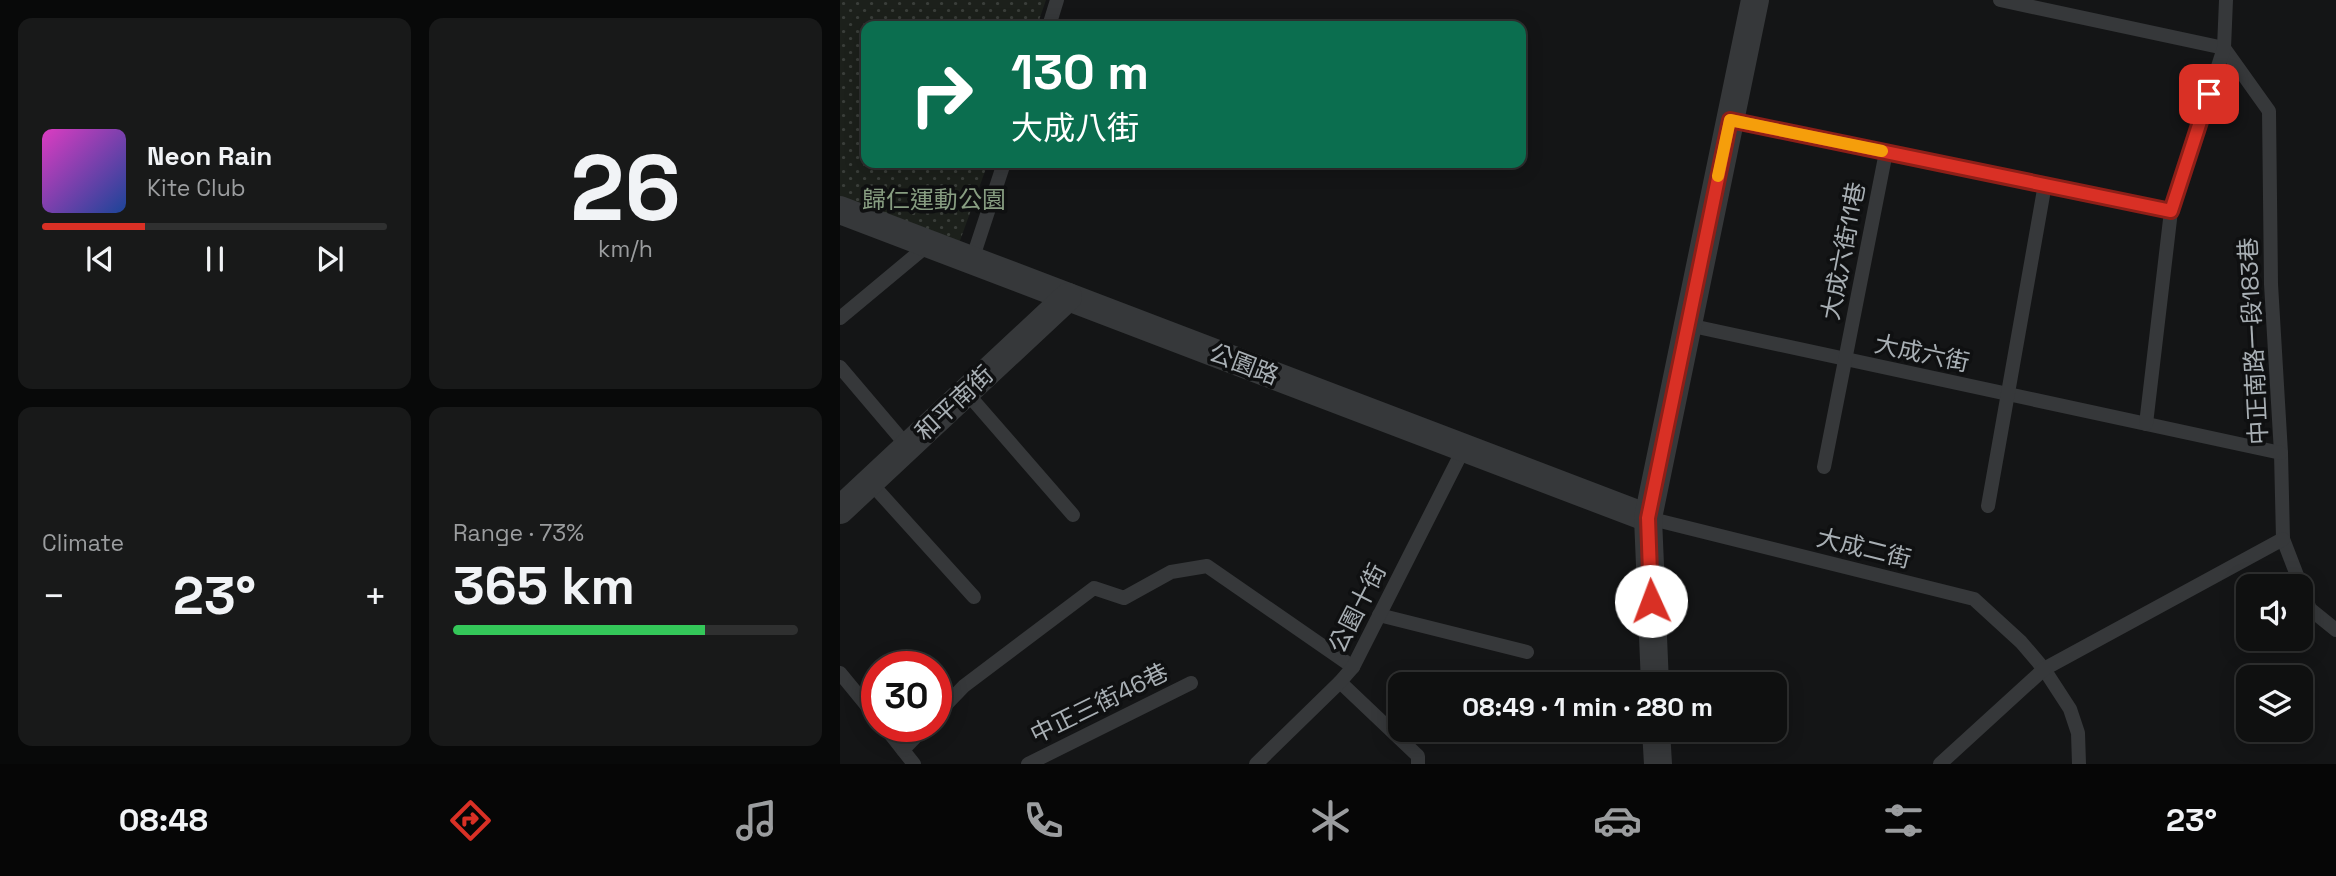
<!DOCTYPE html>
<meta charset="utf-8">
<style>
:root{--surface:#0f1010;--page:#181919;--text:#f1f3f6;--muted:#9b9d9f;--line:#2f3030;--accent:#d93025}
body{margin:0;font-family:"Space Grotesk","Noto Sans TC",sans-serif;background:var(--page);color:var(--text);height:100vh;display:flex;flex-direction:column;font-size:26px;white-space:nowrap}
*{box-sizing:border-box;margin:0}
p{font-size:23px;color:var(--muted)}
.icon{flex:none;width:38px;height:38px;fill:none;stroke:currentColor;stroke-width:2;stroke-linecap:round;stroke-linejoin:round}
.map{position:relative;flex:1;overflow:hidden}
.sheet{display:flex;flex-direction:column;gap:18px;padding:18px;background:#080909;width:840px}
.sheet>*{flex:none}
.top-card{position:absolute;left:21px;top:21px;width:665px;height:147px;border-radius:14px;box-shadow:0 4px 18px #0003,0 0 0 2px var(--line);background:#0b6e4f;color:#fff;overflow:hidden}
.fabs{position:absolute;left:1396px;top:574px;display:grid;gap:14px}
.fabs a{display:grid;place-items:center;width:77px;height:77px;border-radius:14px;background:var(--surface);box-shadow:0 4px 18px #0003,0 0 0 2px var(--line);font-size:35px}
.speed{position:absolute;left:21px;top:651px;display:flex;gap:14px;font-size:35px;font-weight:700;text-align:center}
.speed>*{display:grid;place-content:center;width:91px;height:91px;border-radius:50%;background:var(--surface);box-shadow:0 4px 18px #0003,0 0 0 2px var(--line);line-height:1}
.speed .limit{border:10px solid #d22;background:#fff;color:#111}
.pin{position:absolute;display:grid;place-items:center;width:60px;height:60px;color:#fff;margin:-30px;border-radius:14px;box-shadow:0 4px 10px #0006}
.me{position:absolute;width:77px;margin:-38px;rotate:358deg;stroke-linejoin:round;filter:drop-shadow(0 0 5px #0008)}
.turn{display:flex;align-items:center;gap:24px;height:147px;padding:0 35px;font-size:32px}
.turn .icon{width:91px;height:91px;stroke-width:2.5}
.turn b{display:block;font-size:49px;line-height:60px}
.big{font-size:52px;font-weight:700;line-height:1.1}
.sheet .card{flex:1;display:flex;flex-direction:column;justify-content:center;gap:10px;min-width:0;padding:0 24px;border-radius:14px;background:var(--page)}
.sheet .dial{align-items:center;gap:0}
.dial b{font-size:91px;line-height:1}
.song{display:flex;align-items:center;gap:21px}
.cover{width:84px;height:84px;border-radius:10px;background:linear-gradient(135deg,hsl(310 70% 55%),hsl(220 70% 35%))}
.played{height:7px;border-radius:4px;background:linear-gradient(90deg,var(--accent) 30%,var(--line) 30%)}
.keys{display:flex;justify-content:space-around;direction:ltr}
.heat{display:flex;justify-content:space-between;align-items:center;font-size:38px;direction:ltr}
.charge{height:10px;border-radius:5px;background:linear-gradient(90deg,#34c759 73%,var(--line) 0)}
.sheet .tiles{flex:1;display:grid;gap:18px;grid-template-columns:repeat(2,1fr)}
.trip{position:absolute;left:548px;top:672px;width:399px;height:70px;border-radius:14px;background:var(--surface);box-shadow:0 4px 18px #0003,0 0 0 2px var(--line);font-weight:700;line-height:70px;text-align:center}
.menu{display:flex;height:112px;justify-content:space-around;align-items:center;background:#060606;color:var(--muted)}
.menu .icon{width:49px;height:49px}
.menu .on{color:var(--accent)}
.menu b{font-size:32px;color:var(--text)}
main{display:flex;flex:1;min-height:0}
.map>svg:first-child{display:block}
.grass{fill:url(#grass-dots)}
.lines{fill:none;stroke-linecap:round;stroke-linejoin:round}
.service{stroke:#36383a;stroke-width:14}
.minor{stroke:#36383a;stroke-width:28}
.route-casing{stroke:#8d1f18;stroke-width:18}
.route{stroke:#d93025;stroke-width:12}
.slow{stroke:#f59e0b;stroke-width:12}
.labels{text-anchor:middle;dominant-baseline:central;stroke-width:7;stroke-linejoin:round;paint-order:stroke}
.park-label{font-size:24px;fill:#879d81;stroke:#0f1011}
.street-label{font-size:24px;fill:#a8afb4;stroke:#0f1011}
</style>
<main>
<section class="sheet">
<div class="tiles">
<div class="card">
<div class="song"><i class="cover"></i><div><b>Neon Rain</b><p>Kite Club</p></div></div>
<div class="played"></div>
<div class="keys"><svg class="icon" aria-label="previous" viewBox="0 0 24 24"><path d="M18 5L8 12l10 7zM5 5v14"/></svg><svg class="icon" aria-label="pause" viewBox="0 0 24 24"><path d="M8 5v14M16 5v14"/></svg><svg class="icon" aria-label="next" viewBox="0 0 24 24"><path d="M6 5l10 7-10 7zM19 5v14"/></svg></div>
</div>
<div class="card dial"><b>26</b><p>km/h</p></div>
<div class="card"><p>Climate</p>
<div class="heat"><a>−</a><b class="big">23°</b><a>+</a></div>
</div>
<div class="card"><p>Range · 73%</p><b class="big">365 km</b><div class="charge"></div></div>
</div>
</section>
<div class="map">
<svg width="1496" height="764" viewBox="0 0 1496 764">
<defs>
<pattern id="grass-dots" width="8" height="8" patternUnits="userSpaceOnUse" patternTransform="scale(1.75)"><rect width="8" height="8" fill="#1c201b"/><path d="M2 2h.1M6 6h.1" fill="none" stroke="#3a3e3a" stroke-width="1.8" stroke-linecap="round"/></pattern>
</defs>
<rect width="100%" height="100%" fill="#141516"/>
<!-- grass -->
<polygon class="grass" points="0,0 206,0 197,26 26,26 26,163 148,163 117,249 0,200"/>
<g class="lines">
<!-- service -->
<g class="service">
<polyline points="1160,0 1384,48"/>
<polyline points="209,26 217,0"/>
<polyline points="1384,48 1429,111 1431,284 1441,453 1443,539 1470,609 1496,630"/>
<polyline points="890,120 1331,211"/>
<polyline points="132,260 164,163"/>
<polyline points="0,318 89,244"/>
<polyline points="848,325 1441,453"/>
<polyline points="0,367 68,447"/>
<polyline points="126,392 233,515"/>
<polyline points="1306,424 1331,211 1384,48 1386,0"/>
<polyline points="984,467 1046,152"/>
<polyline points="30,482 134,597"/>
<polyline points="1148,506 1205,184"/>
<polyline points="808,518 1134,599 1181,642 1204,669 1230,709 1238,733 1239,764"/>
<polyline points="539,615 687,652"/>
<polyline points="0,673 37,718"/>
<polyline points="500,682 578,756 578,764"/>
<polyline points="96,715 124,686 254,588 284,598 331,572 367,566 513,667"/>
<polyline points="44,726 74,764"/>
<polyline points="63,750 86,726"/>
<polyline points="188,764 351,683"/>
<polyline points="416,764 500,682 513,667 624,448"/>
<polyline points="1100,764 1204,669 1443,539"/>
</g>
<!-- minor -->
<g class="minor">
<polyline points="0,210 808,518"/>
<polyline points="0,510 228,297"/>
<polyline points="815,684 808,518 915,0"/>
<polyline points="816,730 818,764"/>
</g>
</g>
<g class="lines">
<!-- route casing -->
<g class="route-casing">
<polyline id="route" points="811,601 808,518 890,120 1331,211 1369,94"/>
</g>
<!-- route -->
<use href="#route" class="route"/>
<!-- slow -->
<polyline class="slow" points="878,176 890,120 1042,151"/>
</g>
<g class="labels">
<!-- park labels -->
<g class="park-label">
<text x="94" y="199">歸仁運動公園</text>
</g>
<!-- street labels -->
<g class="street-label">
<text transform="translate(1003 251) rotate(-79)">大成六街11巷</text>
<text transform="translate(1413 341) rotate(-93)">中正南路一段183巷</text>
<text transform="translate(1082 353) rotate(12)">大成六街</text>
<text transform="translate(404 364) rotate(21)">公園路</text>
<text transform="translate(114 403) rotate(-43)">和平南街</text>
<text transform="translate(1024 548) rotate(14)">大成二街</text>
<text transform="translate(517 608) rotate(-63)">公園十街</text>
<text transform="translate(259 703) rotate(-26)">中正三街46巷</text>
</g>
</g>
</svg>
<div class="fabs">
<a><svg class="icon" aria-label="sound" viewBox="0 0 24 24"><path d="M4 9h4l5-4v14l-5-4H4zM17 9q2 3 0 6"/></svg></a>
<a><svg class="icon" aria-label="layers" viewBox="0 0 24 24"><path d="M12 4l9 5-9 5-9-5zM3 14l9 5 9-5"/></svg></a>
</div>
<div class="speed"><div class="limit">30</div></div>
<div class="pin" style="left:1369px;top:94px;background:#d93025"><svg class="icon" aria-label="arrive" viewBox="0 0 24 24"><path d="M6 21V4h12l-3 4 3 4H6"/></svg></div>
<svg class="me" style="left:811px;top:601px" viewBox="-20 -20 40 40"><circle r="19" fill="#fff"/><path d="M0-13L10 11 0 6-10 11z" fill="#d93025"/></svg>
<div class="trip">08:49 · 1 min · 280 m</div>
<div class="top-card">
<div class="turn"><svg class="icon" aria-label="right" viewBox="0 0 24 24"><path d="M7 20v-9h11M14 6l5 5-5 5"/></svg><div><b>130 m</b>大成八街</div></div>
</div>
</div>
</main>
<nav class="menu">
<b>08:48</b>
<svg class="icon on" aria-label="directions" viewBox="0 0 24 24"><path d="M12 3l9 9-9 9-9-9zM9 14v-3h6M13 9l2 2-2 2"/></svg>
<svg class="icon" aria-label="music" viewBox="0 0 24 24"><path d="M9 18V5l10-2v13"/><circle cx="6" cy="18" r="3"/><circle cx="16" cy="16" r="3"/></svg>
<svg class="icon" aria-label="phone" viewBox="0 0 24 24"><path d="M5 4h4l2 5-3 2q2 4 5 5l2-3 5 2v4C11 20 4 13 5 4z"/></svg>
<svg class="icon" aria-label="climate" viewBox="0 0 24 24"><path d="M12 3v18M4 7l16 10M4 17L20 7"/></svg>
<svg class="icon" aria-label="car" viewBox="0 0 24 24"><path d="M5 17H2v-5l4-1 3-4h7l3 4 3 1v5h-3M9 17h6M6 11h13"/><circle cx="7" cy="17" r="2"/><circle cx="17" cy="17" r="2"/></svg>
<svg class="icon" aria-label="filters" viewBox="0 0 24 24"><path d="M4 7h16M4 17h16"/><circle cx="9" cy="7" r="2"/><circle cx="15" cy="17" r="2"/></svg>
<b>23°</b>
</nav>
